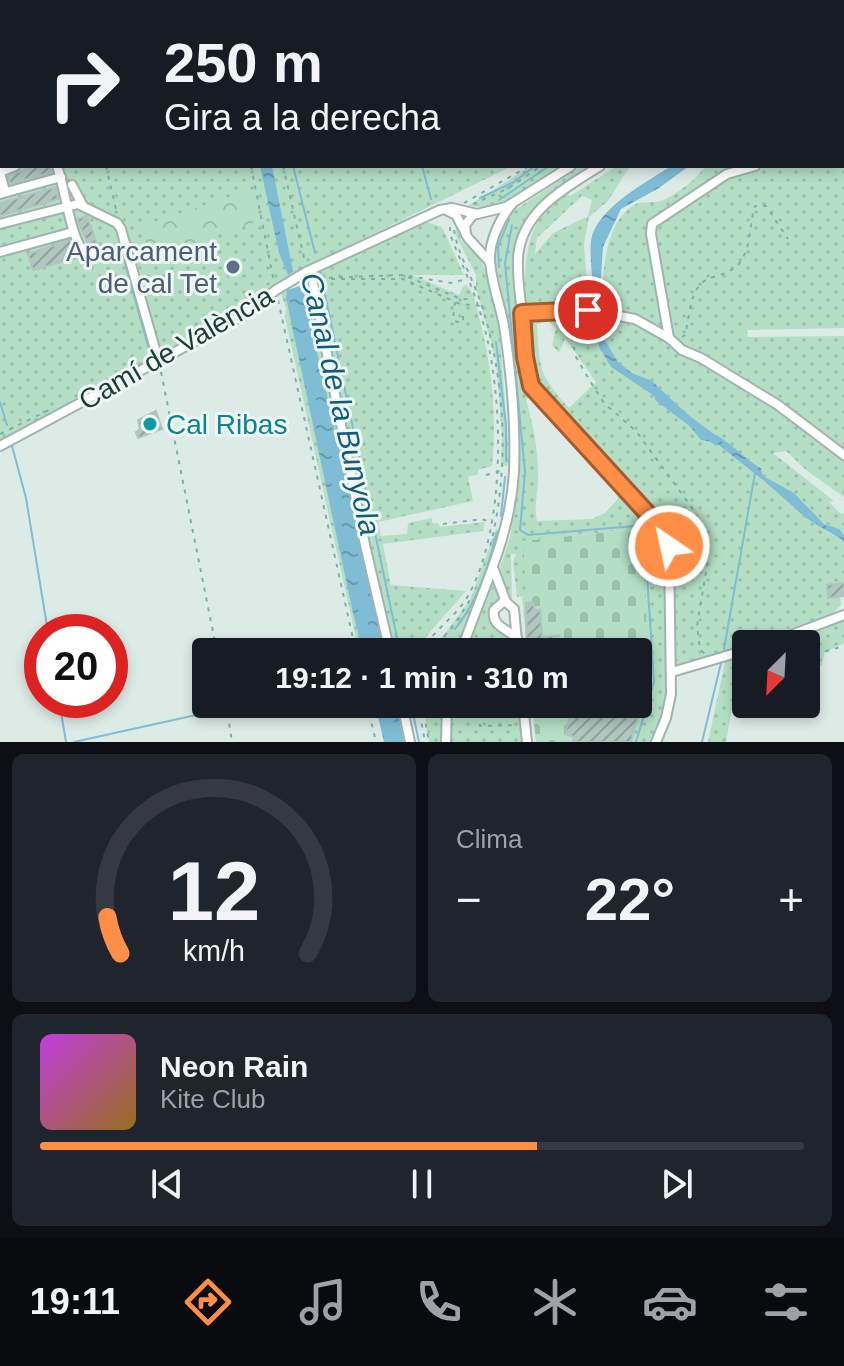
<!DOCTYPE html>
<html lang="es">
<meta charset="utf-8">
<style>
:root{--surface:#171b24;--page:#20242c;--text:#f1f3f6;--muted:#9ea1a6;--line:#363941;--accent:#ff8e47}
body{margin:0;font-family:Helvetica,sans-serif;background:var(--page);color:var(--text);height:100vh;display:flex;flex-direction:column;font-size:30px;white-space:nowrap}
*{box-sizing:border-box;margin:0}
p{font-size:26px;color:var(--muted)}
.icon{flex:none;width:44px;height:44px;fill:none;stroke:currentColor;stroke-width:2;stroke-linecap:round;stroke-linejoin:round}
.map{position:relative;height:742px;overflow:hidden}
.panel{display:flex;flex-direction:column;gap:12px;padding:12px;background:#0d0f14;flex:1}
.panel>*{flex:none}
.guide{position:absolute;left:0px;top:0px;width:844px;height:168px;box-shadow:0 4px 12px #0003;background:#171b24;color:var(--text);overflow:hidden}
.needle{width:52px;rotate:204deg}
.buttons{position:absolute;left:732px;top:630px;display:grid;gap:16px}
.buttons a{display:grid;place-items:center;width:88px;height:88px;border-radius:8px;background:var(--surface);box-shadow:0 4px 12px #0003;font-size:40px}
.speed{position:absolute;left:24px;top:614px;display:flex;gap:16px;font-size:40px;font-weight:700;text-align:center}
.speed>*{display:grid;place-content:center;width:104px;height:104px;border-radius:50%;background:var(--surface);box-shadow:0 4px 12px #0003;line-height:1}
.speed .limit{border:12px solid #d22;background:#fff;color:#111}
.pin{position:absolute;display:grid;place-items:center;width:68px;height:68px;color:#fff;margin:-34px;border:4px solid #fff;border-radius:50%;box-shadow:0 2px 8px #0007}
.me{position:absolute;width:88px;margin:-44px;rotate:326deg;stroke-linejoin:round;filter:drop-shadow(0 0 6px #0008)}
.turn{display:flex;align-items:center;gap:28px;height:168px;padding:0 32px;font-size:36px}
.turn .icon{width:104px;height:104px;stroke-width:2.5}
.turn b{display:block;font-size:56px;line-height:68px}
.big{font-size:60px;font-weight:700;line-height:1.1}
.panel .widget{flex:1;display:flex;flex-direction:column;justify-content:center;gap:12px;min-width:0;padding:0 28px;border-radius:12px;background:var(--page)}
.panel .dial{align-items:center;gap:0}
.dial svg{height:208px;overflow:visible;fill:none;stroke:var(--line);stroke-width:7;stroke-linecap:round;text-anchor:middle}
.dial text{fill:var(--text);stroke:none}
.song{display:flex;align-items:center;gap:24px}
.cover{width:96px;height:96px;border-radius:12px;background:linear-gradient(135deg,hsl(290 70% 55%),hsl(40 70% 35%))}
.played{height:8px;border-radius:4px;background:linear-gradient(90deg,var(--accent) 65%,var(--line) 65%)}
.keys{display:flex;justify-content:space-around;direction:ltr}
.heat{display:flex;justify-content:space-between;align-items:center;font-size:44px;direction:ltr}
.panel .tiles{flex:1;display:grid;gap:12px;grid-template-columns:1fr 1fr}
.widget:last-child{grid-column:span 2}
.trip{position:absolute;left:192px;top:638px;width:460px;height:80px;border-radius:8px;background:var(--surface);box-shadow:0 4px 12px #0003;font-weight:700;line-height:80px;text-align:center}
.dock{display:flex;height:128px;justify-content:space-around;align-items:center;background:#090b0e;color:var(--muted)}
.dock .icon{width:56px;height:56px}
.dock .active{color:var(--accent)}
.dock b{font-size:36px;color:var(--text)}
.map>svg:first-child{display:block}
.grass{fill:url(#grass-dots);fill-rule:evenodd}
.forest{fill:url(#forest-crowns)}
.cemetery{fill:url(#cemetery-stones)}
.water{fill:url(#water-ripples)}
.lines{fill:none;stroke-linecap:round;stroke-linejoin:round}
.stream{stroke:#7fbcd6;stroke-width:2}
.canal{stroke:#7fbcd6;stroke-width:8}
.building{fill:url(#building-hatch);stroke:#afc5bf;stroke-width:2}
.minor-casing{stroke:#a0b3af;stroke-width:12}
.path{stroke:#7bb2a8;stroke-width:2;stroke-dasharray:4 6;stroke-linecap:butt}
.minor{stroke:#fff;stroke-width:8}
.route-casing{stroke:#a65c2e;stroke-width:20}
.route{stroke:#ff8e47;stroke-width:14}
.service-dot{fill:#5c6f8a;stroke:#eef7f4;stroke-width:3}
.culture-dot{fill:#0f9aa8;stroke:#eef7f4;stroke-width:3}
.labels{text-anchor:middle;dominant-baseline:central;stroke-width:6;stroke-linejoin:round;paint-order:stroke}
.service-label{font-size:28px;fill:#4e5e75;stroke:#eef7f4;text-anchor:end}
.street-label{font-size:28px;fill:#1e3c38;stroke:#eef7f4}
.culture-label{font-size:28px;fill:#0d838f;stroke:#eef7f4;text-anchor:start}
.water-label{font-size:30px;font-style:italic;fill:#135c7c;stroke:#eef7f4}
</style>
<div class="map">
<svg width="844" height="742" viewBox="0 0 844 742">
<defs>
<pattern id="grass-dots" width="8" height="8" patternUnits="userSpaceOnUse" patternTransform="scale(2)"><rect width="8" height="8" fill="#b4dfc5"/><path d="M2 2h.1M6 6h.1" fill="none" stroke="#9ac0aa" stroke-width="1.8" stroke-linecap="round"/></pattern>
<pattern id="forest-crowns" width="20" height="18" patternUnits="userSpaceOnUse" patternTransform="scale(2)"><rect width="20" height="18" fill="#b4dfc5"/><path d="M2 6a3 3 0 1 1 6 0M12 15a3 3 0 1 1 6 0" fill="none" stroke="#9ac0aa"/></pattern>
<pattern id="cemetery-stones" width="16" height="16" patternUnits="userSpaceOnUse" patternTransform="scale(2)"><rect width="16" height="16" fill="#b4dfc5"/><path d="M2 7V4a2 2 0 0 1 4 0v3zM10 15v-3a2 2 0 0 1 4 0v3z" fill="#9ac0aa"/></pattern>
<pattern id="water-ripples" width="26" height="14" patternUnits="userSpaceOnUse" patternTransform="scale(2)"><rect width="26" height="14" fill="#7fbcd6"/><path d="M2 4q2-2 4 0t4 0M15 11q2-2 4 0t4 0" fill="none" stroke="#679aaf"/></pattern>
<pattern id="building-hatch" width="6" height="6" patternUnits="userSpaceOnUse" patternTransform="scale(2)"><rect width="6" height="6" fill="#b2c6c0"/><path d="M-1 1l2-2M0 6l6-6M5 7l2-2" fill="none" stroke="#90a29d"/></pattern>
</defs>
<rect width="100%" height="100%" fill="#ddebe7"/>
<!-- grass -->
<g class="grass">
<polygon points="0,0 771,0 2,2 2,166 512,166 314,263 270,291 243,312 0,442"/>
<path d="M842,159H844V328L747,330L748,337L844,336V497L806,470L786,451L773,453L834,501L829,502L841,514L844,513V535C838,528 830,527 822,522C813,516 808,506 800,499C788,490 775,484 763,476L761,468L710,434L705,439L699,432L702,429L652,381L632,374L618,362L603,337L600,320L592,322L600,349L611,367L678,412L701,440L716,443L764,481L806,518L822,525L828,532L844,541V583L827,585L828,597L840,596L841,605L831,615L742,644L734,652L746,658V665L732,708L726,742H708L725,662L718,654L675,665V558L668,534L539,388L531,370C527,329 516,254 539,220C547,209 557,201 567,193L570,196L617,166H633L628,169L608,201L589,217L584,244L588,297L585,304L604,307C600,278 605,219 636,204C643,201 654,203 661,201C676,195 697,179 705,166H842ZM582,196L592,200L588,216L553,233L535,254L537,238ZM548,321L556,328L552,345L559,353L565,338L596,382L569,408C539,376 539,367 537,324Z"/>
<polygon points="531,166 562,166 505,204 490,208 468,206"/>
<path d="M581,166H592L546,197L533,210L514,251L522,372L531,395L526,400C534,427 539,455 538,483C537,497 534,507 537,521L592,519L605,513L618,499L617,490C631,504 649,519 659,537C670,559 667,663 666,693L662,713L650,742H631L650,677L640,532L635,529L524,541L527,596L517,597L513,562L516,554H511L512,598L509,599L500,568L510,538L518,489L517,419L505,306L494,256V247L512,212Z"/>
<path d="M426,222L442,227L464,275H412L459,295L464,285L468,286L473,295C490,351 498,409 492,466L478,470V474L468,477L473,501L378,522L381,536L407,534L408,523L432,518V523H438L440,527L485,522L483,531L383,544L391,585L466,591L429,633L417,652H395L360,501L316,271Z"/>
<polygon points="457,225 462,242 479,256 490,282 500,339 510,465 501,467 502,435 496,360 476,288 476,275 455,234"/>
<polygon points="306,284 359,539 386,652 378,652 300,293 300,286"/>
<polygon points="287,290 288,292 365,652 359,652 285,317 286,308 281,294"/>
<polygon points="496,529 499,529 501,532 488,574 455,652 431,652 470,600"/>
<polygon points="494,582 501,599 491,609 489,621 493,626 512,638 514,652 466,652"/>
<polygon points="844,615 844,643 824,653 822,665 806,670 806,644 767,644"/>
<polygon points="423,704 443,704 441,742 429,742"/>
<polygon points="452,704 519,704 523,742 450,742"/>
</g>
<!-- forest -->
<polygon class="forest" points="250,190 256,212 253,223 154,255 142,237 142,226"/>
<!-- cemetery -->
<polygon class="cemetery" points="635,529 641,532 650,677 631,742 536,742 532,704 638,704 638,652 527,652 522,597 526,595 523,541"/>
<!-- water -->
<g class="water">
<polygon points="260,166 272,166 293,271 288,275 279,253"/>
<path d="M671,166H689L659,188L621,209L603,247L600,294L601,303H593C594,282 589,261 591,241C595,209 647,182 671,166Z"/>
<polygon points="300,286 304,294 385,652 363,652 353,613 286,298 287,290"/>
<path d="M600,320L603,337L618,362L632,373L652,381L703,429L699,432L705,438L709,435L707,431C728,438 741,457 761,468L763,476L794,493L824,524L839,529L844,535V541L806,518L764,481L716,443L701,440L678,412L611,367L600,349L592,322Z"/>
<polygon points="375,704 396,704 404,742 384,742"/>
</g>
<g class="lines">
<!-- stream -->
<g class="stream">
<polyline points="56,0 56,2"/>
<polyline points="251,0 251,2"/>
<polyline points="487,0 487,2"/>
<polyline points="609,0 609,2"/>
<polyline points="394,2 401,0"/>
<polyline points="293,166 315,253"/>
<polyline points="422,166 431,199"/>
<polyline points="480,198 514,182 535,166"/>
<polyline points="499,200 549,166"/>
<polyline points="512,225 505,263 525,472 520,530 528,535 635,526 644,529 654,682 636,742"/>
<polyline points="125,263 151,357"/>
<polyline points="499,267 498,247 509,219"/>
<polyline points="320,271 400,652"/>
<polyline points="496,342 506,425 506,461"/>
<polyline points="0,402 7,425"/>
<polyline points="12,446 26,498 48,632"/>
<polyline points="501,516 505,477"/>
<path d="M455,629C478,601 488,567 497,532"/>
<polyline points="724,649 755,473"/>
<polyline points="59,700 66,742"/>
<polyline points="411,704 419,742"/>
<polyline points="74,742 246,704"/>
<polyline points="702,742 721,663"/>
</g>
<!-- canal -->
<polyline class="canal" points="659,398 715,440"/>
</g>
<!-- building -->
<g class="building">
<polygon points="34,166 50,166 52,172 10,184 8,176"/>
<polygon points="56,187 58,199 0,216 0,203"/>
<polygon points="87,216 97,244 89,246 77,219"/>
<polygon points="70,240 78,256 76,258 33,270 28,254"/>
<polygon points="156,411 162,429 138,438 136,432 140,429 138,420"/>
<polygon points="844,583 844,596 828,598 827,585"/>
<polygon points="526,603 534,603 534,610 540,610 542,637 559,635 561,652 527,652"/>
<polygon points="621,711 638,716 631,742 573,742 574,737 565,734 571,713 592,718 594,713 606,717 608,712 620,716"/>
</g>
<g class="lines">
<!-- minor casing -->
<g class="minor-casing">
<g id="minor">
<polyline points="832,2 835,0"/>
<polyline points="842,16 844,14"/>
<polyline points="842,126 844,125"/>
<path d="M57,166C65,186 71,247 88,255L99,251"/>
<path d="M600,166C565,188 521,211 518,258C517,276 520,295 522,313C524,338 524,363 531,386L658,525L669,546L671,694L666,718L656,742"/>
<polyline points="72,185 83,206"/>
<polyline points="5,192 0,172 15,166"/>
<polyline points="0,194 61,177"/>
<polyline points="448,211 456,215 468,238 489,261"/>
<polyline points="0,224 78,204 117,223 121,229 159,363"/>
<polyline points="466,234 465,225 473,215 506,207 571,166"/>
<polyline points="0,252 73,232"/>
<polyline points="313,284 365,545 390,652"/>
<polyline points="522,313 588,310 635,319 669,338 682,350 701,358 778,405 844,455"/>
<polyline points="669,338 651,234 652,224 727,174 755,166"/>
<polyline points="0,446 244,315 276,290 306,272 440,210 452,208 477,214"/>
<polyline points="494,570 506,602 514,609 518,652"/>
<path d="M506,602L502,603L494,610C491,626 507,629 517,638"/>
<polyline points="767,644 844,615"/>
<path d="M461,652C482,590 510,539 514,472C516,425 511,372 504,326C500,304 491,282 490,260C489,242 500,218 512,204"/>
<polyline points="672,672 746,650"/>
<polyline points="402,704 410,742"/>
<polyline points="523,704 527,742"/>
<polyline points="446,742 447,704"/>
</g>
</g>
<!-- path -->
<g class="path">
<polyline points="61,0 62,2"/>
<polyline points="207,0 208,2"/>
<polyline points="241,0 242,2"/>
<polyline points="493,0 493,2"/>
<polyline points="614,0 614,2"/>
<polyline points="797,0 797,2"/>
<polyline points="778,2 783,0"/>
<polyline points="806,2 811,0"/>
<polyline points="106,166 117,214"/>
<polyline points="251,166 274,282"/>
<polyline points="283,166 305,262"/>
<polyline points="464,203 529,166"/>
<polyline points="473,204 507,189 541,166"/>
<path d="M454,230C458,255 474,281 482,306C506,384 510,472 489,551"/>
<polyline points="408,277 461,299 474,299"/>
<polyline points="319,278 403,275 451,283 467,279"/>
<polyline points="321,279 403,279 460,304 481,306"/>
<polyline points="278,300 356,652"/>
<polyline points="455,302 453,319 457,322 463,322 463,316"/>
<polyline points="224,316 245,303"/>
<polyline points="575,317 572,336 576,357 590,381 604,403 636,431 695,512 707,538 708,560 697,626 700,649 705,654"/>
<path d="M682,337L685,335C689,320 689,299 699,286C709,273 729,278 741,261C752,244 749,224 755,206H766L788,239"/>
<polyline points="161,372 217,652"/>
<polyline points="0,434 49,410"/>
<polyline points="486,475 501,471"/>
<polyline points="443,524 482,519 490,522"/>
<path d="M421,652C433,630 456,617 468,596C506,528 504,400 484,326C476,294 462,265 450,234V222"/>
<polyline points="432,652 458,619 473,595"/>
<polyline points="806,657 844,646"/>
<polyline points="226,704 232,742"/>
<polyline points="367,704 376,742"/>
<polyline points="418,704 425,742"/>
<polyline points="422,704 429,742"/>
<polyline points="477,704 480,726 517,725"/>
</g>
<!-- minor -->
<use href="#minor" class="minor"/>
</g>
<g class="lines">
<!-- route casing -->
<g class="route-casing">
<polyline id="route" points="588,310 522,313 525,357 531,386 658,525 669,546"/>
</g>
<!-- route -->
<use href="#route" class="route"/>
</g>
<!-- markers -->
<circle class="service-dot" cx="233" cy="267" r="8"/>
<circle class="culture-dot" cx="150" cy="424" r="8"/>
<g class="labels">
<!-- service labels -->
<g class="service-label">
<text x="217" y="251">Aparcament<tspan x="217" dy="32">de cal Tet</tspan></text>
</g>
<!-- street labels -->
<g class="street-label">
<text transform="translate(176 348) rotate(-30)">Camí de València</text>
</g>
<!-- culture labels -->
<g class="culture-label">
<text x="166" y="424">Cal Ribas</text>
</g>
<!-- water labels -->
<g class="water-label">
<text transform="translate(341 404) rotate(77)">Canal de la Bunyola</text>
</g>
</g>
</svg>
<div class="buttons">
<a><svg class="needle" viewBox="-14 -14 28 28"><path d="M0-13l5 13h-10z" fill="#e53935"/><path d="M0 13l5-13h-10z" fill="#9ea1a6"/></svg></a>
</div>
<div class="speed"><div class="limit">20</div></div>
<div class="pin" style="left:588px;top:310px;background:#d93025"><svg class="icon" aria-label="arrive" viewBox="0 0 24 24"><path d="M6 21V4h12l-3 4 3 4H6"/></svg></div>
<svg class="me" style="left:669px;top:546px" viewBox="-20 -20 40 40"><circle r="17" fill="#ff8e47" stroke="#fff" stroke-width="3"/><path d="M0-11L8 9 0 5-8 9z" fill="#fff"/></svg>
<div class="trip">19:12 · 1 min · 310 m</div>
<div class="guide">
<div class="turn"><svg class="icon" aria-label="right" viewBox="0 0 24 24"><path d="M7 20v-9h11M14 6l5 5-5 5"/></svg><div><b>250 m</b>Gira a la derecha</div></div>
</div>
</div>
<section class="panel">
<div class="tiles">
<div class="widget dial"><svg viewBox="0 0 100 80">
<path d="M14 69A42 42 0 1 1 86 69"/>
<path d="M14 69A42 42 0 0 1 9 55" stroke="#ff8e47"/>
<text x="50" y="56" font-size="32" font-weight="700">12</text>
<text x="50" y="72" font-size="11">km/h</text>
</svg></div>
<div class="widget"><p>Clima</p>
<div class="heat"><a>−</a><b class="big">22°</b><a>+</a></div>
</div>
<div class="widget">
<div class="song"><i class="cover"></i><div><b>Neon Rain</b><p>Kite Club</p></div></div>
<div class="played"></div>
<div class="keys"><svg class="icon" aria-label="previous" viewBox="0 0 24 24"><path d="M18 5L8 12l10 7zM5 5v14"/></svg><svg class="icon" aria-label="pause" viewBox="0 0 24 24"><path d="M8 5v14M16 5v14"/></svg><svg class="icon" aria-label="next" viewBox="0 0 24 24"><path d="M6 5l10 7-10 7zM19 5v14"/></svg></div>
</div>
</div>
</section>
<nav class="dock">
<b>19:11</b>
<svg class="icon active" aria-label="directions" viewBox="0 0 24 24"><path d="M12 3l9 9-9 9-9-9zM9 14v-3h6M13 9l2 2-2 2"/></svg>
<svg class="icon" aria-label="music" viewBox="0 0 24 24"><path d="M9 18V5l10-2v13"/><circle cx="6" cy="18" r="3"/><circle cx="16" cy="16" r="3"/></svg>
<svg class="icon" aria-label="phone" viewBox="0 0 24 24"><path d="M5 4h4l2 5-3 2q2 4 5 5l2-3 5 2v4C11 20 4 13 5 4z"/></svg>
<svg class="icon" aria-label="climate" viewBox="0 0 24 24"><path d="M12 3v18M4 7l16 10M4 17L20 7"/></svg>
<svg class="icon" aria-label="car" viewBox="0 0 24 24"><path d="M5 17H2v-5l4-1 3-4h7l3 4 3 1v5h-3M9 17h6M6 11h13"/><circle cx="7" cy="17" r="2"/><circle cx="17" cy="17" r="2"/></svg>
<svg class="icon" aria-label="filters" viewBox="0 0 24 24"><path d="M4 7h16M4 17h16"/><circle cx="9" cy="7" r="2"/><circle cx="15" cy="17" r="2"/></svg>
</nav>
